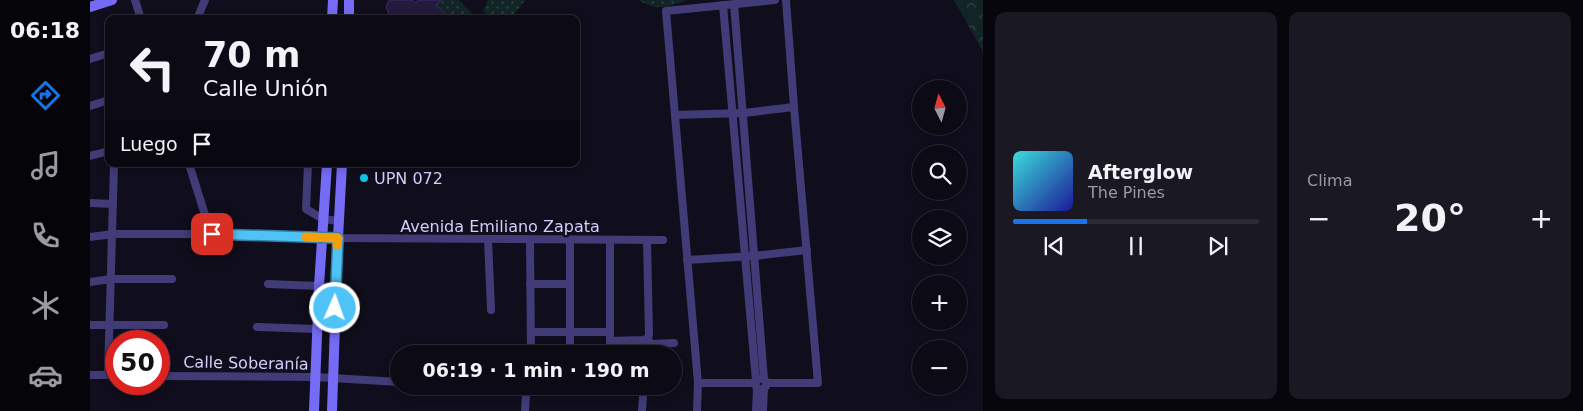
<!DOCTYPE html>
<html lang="es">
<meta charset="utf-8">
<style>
:root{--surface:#0c0a15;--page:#1a1822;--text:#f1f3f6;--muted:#9a9aa0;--line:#2c2b34;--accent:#1a73e8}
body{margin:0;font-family:"DejaVu Sans",sans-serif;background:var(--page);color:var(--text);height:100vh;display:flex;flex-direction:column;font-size:19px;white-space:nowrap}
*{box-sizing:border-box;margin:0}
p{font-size:16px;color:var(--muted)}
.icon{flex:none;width:28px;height:28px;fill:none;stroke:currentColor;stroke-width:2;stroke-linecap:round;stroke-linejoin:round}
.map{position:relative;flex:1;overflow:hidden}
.panel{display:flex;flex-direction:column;gap:12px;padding:12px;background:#07060c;width:600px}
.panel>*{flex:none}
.guide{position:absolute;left:15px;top:15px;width:475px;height:152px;border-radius:10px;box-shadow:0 2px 8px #0003,0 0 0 1px var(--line);background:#0c0a15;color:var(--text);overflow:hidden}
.needle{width:32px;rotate:354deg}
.controls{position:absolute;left:822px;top:80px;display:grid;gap:10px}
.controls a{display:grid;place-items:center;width:55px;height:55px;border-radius:50%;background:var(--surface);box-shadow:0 2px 8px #0003,0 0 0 1px var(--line);font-size:25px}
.speed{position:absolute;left:15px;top:330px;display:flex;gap:10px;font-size:25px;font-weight:700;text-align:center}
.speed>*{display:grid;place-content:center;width:65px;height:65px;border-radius:50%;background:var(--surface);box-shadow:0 2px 8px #0003,0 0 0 1px var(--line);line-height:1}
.speed .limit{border:8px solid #d22;background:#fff;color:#111}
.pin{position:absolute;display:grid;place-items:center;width:42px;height:42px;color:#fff;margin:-21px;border-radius:10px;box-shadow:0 2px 8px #0006}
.me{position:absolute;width:55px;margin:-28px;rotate:2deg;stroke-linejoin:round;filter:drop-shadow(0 0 4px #0008)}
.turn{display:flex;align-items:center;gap:18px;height:105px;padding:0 15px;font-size:22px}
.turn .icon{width:65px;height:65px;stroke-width:2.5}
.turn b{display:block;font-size:35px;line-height:42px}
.then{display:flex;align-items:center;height:48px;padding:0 15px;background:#0003;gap:10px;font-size:19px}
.big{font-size:38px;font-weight:600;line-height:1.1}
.panel .card{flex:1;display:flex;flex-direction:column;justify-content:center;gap:8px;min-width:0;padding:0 18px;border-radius:10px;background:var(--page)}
.song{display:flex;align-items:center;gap:15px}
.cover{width:60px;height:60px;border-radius:8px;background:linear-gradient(135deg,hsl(180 70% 55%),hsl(240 70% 35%))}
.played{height:5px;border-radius:2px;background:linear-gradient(90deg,var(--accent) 30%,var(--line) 30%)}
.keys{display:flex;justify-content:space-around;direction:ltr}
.heat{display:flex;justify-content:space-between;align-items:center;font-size:28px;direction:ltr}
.panel .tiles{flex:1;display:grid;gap:12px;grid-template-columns:repeat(2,1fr)}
.trip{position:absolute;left:300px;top:345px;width:292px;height:50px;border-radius:25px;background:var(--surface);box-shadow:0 2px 8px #0003,0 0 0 1px var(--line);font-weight:600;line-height:50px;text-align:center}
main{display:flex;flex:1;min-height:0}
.tabs{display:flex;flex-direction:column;width:90px;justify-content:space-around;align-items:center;background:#050408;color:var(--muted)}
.tabs .icon{width:35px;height:35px}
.tabs .on{color:var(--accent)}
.tabs b{font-size:22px;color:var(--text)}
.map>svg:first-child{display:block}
.forest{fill:url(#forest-crowns)}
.garden{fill:url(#garden-dots)}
.building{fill:#231b3c;stroke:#3c2e66}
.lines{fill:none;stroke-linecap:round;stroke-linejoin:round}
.street{stroke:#413b78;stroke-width:8}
.secondary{stroke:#756bf4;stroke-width:10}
.route-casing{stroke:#337fa1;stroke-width:12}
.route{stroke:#4fc3f7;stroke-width:9}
.slow{stroke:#f59e0b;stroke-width:9}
.poi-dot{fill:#11c3e2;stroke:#100d1c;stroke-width:2}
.labels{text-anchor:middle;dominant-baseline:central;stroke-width:5;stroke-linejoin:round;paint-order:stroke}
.poi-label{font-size:16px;fill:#d4ccfb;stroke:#100d1c;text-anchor:start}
.street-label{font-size:16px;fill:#d4ccfb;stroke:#100d1c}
</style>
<main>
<nav class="tabs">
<b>06:18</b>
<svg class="icon on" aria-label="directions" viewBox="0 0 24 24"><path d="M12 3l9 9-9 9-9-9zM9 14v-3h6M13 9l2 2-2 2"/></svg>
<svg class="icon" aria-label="music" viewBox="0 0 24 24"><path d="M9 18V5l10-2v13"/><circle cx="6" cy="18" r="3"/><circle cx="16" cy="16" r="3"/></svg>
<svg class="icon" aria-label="phone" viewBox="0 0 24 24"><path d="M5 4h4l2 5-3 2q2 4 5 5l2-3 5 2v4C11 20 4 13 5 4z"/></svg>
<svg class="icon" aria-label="climate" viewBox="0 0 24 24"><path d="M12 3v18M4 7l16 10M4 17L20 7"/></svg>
<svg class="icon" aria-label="car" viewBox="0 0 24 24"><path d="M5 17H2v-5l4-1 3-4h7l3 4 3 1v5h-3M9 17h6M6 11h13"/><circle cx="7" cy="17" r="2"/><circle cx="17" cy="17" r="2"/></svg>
</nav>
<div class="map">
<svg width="893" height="411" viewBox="0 0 893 411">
<defs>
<pattern id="forest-crowns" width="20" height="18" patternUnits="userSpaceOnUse" patternTransform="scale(1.25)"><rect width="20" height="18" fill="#112526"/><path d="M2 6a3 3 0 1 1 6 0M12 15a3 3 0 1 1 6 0" fill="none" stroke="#334346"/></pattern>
<pattern id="garden-dots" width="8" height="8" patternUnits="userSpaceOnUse" patternTransform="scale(1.25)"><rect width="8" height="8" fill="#112526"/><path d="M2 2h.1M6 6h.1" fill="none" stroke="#334346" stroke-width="1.8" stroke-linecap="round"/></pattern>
</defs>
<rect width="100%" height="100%" fill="#100d1c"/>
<!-- forest -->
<polygon class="forest" points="864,0 893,0 893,52"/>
<!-- garden -->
<g class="garden">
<polygon points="351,0 369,0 387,19 361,19 346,5"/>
<path d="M398,0H435C423,17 423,19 402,19L393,11Z"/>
<path d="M548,0H597C577,7 568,12 548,0Z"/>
</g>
<!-- building -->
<polygon class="building" points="299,0 322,0 326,3 328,0 351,0 346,5 361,19 301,19 296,7"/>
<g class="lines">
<!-- street -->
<g class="street">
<polyline points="45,0 51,19"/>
<polyline points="644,4 674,379"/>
<polyline points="633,5 666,381"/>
<polyline points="107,19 115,0"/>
<polyline points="0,59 19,53"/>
<polyline points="0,106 19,100"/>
<polyline points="585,115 654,113 704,107"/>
<polyline points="0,156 19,151"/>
<polyline points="99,164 121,234"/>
<polyline points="218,164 216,209 233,219 249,221"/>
<polyline points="0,203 23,204"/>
<polyline points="0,237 23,234 121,234 248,238 573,240"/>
<polyline points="398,239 401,310"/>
<polyline points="440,240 441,354"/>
<polyline points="480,240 480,354"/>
<polyline points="520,240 520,354"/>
<polyline points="557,240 559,335 557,339"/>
<polyline points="597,260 664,256 717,250"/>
<polyline points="0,282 21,279 82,279"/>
<polyline points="178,284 229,286"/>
<polyline points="440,284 479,284"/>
<polyline points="0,325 74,325"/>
<polyline points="167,327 227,329"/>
<polyline points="441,332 519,332"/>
<polyline points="557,339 562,344 584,343"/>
<polyline points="520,341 554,340 557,339"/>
<polyline points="0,375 26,375"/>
<polyline points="18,375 24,164"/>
<polyline points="69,376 225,377 309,382"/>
<circle cx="671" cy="384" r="5.5"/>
<polyline points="608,383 665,383"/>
<polyline points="676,383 728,383 704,107 696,0"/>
<polyline points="435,411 436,395"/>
<polyline points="552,411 553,397"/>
<polyline points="607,411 608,383 576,11 685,0"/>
<polyline points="666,411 667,388"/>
<polyline points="673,411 674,388"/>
</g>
<!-- secondary -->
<g class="secondary">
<polyline points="0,7 22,0"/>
<polyline points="242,19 243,0"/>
<polyline points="259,19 259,0"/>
<polyline points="224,411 229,286 237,164"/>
<polyline points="242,411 248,238 252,164"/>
</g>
</g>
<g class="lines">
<!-- route casing -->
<g class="route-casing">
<polyline id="route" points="122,234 248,238 245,308"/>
</g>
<!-- route -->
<use href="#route" class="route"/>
<!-- slow -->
<polyline class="slow" points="216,237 248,238 247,245"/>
</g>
<!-- markers -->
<circle class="poi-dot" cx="274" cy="178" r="5"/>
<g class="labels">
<!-- poi labels -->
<g class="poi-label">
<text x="284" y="178">UPN 072</text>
</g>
<!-- street labels -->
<g class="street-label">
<text x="410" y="226">Avenida Emiliano Zapata</text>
<text transform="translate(156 363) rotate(1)">Calle Soberanía</text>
</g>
</g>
</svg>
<div class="controls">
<a><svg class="needle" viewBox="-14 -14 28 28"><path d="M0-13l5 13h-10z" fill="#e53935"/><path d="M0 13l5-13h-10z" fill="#9a9aa0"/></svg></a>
<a><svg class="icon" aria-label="search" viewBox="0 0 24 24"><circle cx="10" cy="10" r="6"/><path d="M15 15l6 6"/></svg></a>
<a><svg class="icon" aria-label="layers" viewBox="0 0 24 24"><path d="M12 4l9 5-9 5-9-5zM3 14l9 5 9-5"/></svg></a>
<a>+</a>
<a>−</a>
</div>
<div class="speed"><div class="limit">50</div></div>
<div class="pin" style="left:122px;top:234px;background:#d93025"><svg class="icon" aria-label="arrive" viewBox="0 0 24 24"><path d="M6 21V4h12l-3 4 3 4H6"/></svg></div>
<svg class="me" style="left:245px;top:308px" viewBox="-20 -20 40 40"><circle r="17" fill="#4fc3f7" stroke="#fff" stroke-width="3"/><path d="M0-11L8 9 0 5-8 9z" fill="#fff"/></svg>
<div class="trip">06:19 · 1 min · 190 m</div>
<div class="guide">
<div class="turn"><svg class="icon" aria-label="left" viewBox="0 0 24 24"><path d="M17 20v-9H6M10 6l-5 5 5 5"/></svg><div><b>70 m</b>Calle Unión</div></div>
<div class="then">Luego<svg class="icon" aria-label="arrive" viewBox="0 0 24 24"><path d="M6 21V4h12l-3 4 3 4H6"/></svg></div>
</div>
</div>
<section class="panel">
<div class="tiles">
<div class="card">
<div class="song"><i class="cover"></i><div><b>Afterglow</b><p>The Pines</p></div></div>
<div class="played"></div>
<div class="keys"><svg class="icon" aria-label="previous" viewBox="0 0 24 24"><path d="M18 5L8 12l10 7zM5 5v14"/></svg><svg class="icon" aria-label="pause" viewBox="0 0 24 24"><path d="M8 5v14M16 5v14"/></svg><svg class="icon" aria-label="next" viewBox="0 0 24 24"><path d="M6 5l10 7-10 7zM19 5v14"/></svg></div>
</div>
<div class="card"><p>Clima</p>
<div class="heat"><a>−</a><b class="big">20°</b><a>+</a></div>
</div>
</div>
</section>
</main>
